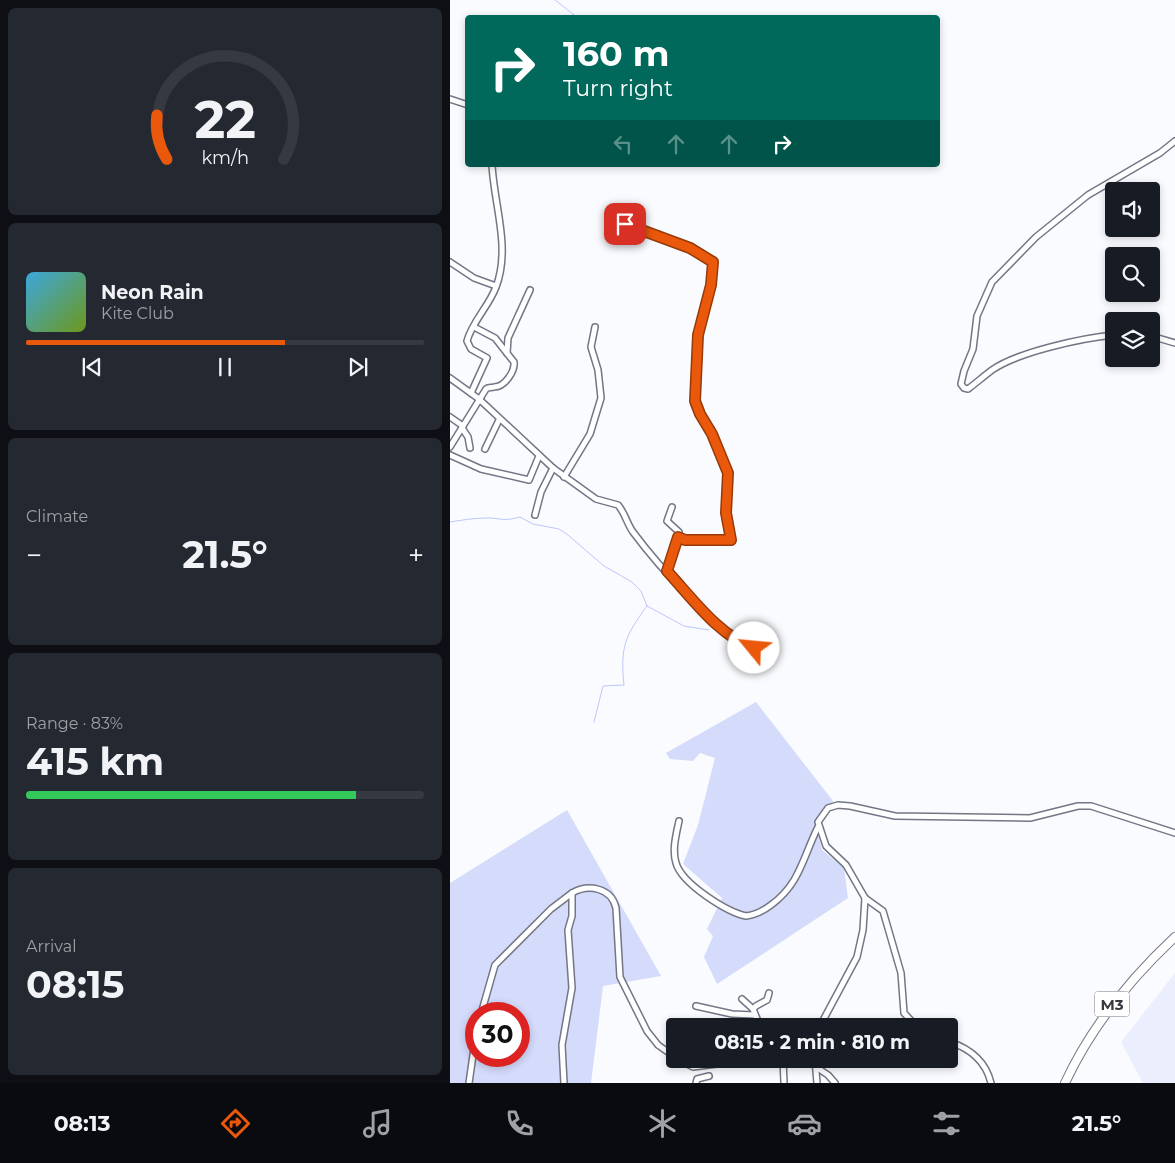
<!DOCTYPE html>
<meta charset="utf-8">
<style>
:root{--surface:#171b24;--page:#242831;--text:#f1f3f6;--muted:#9ea1a6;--line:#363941;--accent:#ea580c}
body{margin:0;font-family:Montserrat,sans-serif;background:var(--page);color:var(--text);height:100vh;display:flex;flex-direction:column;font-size:19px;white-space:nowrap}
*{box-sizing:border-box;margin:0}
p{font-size:16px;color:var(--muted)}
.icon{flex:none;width:28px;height:28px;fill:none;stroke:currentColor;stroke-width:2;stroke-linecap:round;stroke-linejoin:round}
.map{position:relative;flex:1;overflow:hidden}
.drawer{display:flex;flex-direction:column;gap:8px;padding:8px;background:#0d0f14;width:450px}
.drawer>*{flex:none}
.banner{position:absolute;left:15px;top:15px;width:475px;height:152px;border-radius:5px;box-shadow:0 2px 8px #0003;background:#00695c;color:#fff;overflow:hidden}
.tools{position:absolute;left:655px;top:182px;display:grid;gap:10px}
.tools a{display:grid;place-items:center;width:55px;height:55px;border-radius:5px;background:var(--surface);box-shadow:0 2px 8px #0003;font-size:25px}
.speed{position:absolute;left:15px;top:1002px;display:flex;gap:10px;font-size:25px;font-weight:700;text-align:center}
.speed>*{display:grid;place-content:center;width:65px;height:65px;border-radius:50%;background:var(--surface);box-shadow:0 2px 8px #0003;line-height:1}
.speed .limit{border:8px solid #d22;background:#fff;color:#111}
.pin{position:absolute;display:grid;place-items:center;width:42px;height:42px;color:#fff;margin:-21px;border-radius:10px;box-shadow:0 2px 8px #0006}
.me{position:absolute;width:55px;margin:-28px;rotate:298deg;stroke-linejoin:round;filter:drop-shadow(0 0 4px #0008)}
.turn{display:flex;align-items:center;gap:18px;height:105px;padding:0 15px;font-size:22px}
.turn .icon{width:65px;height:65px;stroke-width:2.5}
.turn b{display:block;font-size:35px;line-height:42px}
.lanes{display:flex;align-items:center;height:48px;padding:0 15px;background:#0003;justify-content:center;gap:25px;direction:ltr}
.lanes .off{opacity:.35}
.big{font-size:38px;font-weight:700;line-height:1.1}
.drawer .card{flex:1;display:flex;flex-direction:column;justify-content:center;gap:8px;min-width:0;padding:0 18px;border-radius:8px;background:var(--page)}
.drawer .dial{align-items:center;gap:0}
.dial svg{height:130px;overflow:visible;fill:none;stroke:var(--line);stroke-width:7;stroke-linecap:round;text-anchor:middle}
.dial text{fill:var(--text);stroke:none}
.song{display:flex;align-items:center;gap:15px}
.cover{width:60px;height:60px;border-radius:8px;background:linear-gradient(135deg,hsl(200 70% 55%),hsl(80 70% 35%))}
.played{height:5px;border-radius:2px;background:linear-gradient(90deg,var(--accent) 65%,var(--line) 65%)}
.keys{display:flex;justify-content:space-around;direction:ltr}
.heat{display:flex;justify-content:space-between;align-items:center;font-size:28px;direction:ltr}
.charge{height:8px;border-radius:4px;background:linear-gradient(90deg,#34c759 83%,var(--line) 0)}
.trip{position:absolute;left:216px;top:1018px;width:292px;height:50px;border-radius:5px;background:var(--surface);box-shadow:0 2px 8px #0003;font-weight:700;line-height:50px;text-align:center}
.menu{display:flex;height:80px;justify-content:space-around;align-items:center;background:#090b0e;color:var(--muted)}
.menu .icon{width:35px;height:35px}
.menu .on{color:var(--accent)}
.menu b{font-size:22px;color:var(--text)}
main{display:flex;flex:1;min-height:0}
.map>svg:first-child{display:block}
.built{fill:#ebeefd}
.green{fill:#d4dbfb;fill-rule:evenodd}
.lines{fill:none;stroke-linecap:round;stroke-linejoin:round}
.stream{stroke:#bdc7fb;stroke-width:1}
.minor-casing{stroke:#737685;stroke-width:8}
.highway-casing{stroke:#737685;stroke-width:10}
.minor{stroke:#fff;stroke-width:5}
.highway{stroke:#fff;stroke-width:8}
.route-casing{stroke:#983908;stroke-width:12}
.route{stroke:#ea580c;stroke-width:9}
.labels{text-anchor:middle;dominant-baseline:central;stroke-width:4;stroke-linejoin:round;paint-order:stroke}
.shield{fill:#fff;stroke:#747479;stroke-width:1}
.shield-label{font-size:15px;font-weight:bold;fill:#383940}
</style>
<main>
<section class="drawer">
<div class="card dial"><svg viewBox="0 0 100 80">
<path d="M14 69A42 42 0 1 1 86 69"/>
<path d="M14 69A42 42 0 0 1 8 42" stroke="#ea580c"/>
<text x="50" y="56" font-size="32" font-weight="700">22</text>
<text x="50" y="72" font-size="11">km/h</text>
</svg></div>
<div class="card">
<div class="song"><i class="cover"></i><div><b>Neon Rain</b><p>Kite Club</p></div></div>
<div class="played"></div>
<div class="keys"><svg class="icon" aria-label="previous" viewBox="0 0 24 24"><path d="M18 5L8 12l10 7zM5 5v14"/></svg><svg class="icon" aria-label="pause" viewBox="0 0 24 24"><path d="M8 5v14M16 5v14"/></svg><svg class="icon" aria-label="next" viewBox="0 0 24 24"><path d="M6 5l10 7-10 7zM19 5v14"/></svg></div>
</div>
<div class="card"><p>Climate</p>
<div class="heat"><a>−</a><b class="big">21.5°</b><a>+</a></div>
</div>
<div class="card"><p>Range · 83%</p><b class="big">415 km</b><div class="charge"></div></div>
<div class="card"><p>Arrival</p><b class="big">08:15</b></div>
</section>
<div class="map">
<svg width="725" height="1083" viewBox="0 0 725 1083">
<rect width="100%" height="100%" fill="#fafbfe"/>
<!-- built -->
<polygon class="built" points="725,973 725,1083 693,1083 671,1042"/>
<!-- green -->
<g class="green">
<polygon points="306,702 383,801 366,827 372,850 394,868 398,898 267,984 254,957 263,936 257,929 272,898 233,864 248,825 265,758 250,753 243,761 220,759 216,753"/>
<path d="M117,810L211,976L153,986L141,1083H0V883ZM26,1014H69V1056H26Z"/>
</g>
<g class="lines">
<!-- stream -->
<g class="stream">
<polyline points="105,0 128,18"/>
<path d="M0,522C13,520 24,518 37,518C52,518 52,522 70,517L83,524L109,529L118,535L154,566L182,582L191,591L197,606L234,626L259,630"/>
<path d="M144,722L153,686L174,685C170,647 175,636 197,606"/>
</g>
<!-- minor casing -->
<g class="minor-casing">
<g id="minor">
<polyline points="0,99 18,105"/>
<polyline points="170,224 240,248 263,262 261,285 248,335 245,401 250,414 262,434 278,473 276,513 281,540 235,540 228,537"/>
<polyline points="0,262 24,278 46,286"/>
<path d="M664,335C632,338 568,352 542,370C534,376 526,383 518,389L514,388L511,384L514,371L523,349L527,316L542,282L586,237L638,195L710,153L725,141"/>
<polyline points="701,336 725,343"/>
<polyline points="57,353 58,338 80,290"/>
<path d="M0,378L29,399L103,468L146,499L168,505C175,513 177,524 183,532C206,563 270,636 304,648"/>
<path d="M21,393L37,358L21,349L17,341C22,322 39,306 46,287C61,248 44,205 42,165"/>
<polyline points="0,417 13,426"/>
<polyline points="12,428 18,437 20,448"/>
<path d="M0,447L36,389C38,387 41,388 44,387C55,387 65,371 64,362L45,338L24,327"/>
<polyline points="35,449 49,420"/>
<polyline points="0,455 31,469 79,480 89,456"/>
<polyline points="114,477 140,434 151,398 148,370 141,347 145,327"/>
<polyline points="85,515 91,492 103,468"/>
<polyline points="217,571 224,553 229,532 217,521 222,507"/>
<path d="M229,821C226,835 222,850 226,863C232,884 277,912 296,916C306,915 313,911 321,905C350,884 353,857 368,827"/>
<polyline points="292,999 303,1009 310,1026"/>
<polyline points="246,1006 282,1014 304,1015"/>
<polyline points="303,1009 306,1006 317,1000 319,993"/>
<polyline points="31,1014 45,965 101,909 122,893"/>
<polyline points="370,1026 407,957 413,930 415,898"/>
<polyline points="466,1026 454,1013 451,973 433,911 415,898 396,865 376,846 368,822 378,808 388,805 400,806 445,816 580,818 628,806 641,806 725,833"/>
<path d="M500,1042C521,1049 536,1062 541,1083"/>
<polyline points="227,1059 243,1067 307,1059"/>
<polyline points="333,1059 334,1083"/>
<polyline points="365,1059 367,1083"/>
<polyline points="366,1067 378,1075 385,1083"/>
<polyline points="19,1083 26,1034"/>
<path d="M114,1083L112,1045L122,988L118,930L122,916V893C138,884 161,887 166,908L170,977L197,1031L208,1045L225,1057"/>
<polyline points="246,1083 247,1079 259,1076"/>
</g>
</g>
<!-- highway casing -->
<g class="highway-casing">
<path id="highway" d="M615,1083C641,1027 680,979 725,937"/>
</g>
<!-- minor -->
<use href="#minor" class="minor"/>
<!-- highway -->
<use href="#highway" class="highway"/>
</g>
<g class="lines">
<!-- route casing -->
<g class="route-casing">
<path id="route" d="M175,224L240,248L263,262L261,285L248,335L245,401L250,414L262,434L278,473L276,513L281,540H235L228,537L217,571C242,598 269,636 304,648"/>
</g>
<!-- route -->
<use href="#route" class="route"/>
</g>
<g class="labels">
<!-- shield labels -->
<rect class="shield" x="644.5" y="991.5" width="35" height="25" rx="4"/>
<g class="shield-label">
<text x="662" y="1004">M3</text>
</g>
</g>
</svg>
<div class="tools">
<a><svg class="icon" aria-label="sound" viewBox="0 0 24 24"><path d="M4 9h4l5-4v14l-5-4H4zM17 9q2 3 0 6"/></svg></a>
<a><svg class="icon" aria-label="search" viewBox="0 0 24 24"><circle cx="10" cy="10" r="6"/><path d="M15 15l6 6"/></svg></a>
<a><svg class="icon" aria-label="layers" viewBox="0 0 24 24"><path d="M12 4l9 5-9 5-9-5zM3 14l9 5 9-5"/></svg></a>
</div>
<div class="speed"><div class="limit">30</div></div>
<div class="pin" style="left:175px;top:224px;background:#d93025"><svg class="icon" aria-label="arrive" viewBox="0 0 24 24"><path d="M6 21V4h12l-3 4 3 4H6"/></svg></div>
<svg class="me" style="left:304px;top:648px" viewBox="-20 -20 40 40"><circle r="19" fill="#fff"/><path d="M0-13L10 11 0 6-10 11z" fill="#ea580c"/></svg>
<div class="trip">08:15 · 2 min · 810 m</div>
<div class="banner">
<div class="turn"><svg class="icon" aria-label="right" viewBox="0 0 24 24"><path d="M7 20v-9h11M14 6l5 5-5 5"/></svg><div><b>160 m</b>Turn right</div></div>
<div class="lanes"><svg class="icon off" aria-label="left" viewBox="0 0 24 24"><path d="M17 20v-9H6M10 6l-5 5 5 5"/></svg><svg class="icon off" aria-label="ahead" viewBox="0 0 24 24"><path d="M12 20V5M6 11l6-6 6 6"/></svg><svg class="icon off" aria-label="ahead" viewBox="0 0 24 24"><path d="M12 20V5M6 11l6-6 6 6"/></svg><svg class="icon" aria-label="right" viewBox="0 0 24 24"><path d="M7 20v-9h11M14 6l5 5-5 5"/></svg></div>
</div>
</div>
</main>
<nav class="menu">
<b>08:13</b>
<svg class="icon on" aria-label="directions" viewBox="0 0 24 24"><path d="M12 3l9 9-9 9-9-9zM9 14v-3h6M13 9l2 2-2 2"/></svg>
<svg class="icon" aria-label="music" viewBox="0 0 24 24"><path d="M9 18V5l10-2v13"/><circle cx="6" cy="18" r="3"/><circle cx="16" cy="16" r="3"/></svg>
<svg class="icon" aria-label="phone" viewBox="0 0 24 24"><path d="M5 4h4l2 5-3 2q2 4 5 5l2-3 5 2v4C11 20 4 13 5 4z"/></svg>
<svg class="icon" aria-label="climate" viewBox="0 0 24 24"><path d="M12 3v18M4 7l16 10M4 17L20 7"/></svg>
<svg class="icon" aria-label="car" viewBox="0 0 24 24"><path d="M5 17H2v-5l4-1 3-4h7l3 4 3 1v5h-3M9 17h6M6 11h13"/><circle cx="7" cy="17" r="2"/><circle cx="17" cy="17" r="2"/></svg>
<svg class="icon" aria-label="filters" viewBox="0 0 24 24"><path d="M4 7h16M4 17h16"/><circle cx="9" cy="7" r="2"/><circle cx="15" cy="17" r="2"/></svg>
<b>21.5°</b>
</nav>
